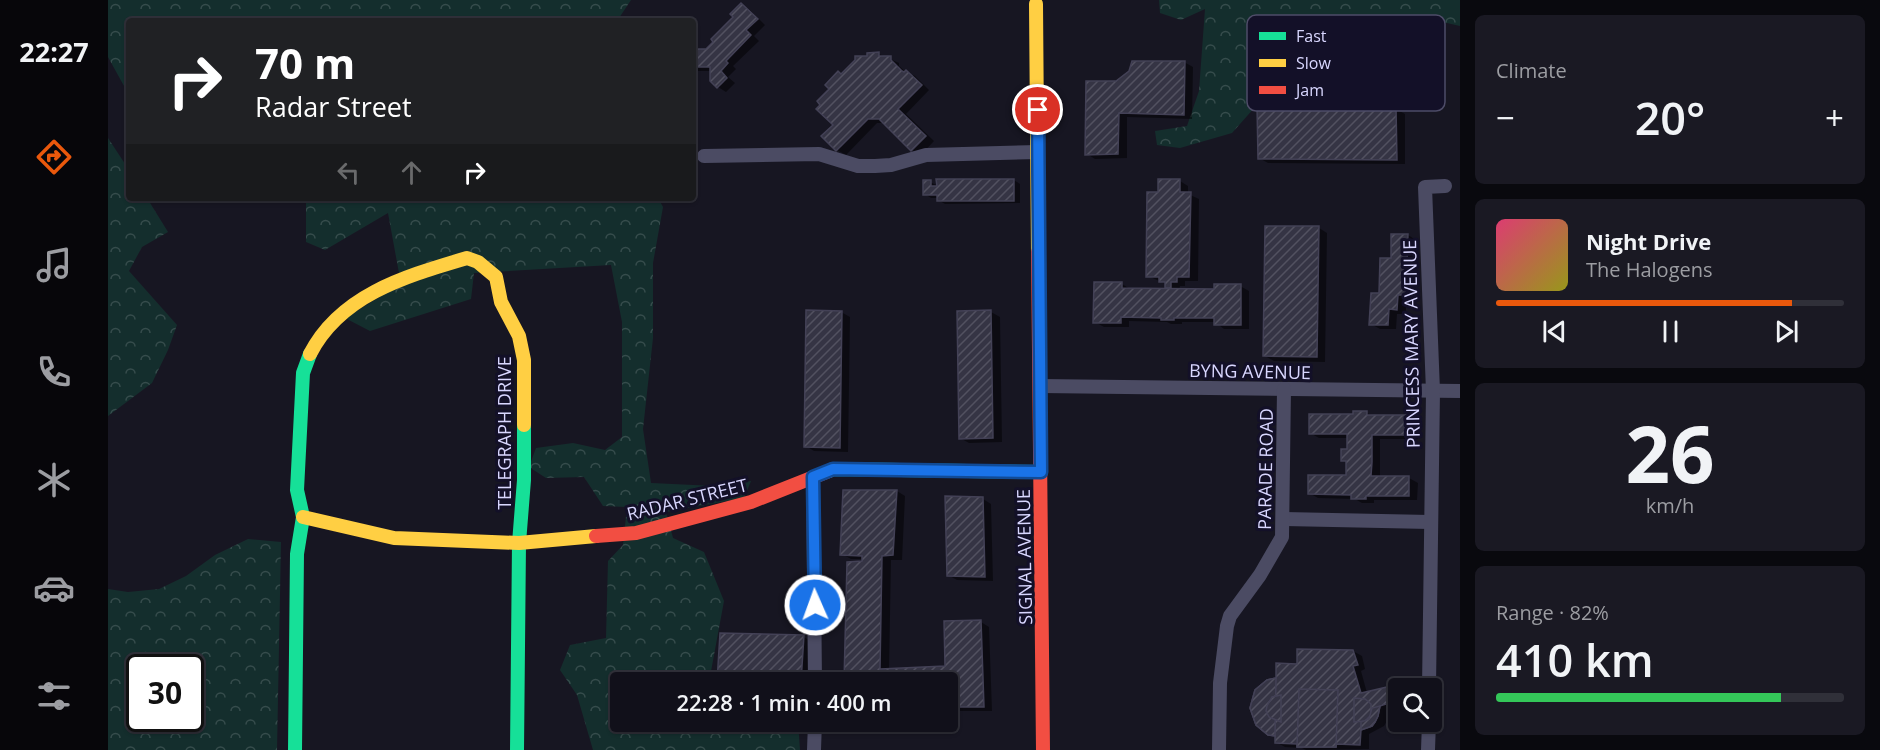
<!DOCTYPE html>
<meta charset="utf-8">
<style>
:root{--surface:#11101a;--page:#1a1923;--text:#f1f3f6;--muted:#9c9da2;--line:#303039;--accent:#ea580c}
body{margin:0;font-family:"Open Sans",sans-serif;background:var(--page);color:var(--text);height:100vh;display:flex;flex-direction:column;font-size:22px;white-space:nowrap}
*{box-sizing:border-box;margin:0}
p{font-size:20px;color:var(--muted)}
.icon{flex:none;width:33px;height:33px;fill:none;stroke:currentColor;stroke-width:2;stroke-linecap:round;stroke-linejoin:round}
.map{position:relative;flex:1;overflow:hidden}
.panel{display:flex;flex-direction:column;gap:15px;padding:15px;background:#09090e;width:420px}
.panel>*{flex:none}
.top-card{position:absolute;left:18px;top:18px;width:570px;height:183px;border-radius:6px;box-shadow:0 2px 4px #0004,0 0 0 2px var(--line);background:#202124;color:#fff;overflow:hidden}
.tools{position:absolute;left:1280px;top:678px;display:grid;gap:12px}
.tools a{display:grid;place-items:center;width:54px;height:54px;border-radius:6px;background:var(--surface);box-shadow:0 2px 4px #0004,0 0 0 2px var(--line);font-size:30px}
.speed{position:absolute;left:18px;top:654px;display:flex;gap:12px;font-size:30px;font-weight:700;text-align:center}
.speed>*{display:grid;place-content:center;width:78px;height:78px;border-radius:50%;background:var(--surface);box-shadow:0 2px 4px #0004,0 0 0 2px var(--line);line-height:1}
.speed .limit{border:3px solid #111;border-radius:9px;background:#fff;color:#111}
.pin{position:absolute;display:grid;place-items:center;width:51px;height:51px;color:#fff;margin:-26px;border:3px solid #fff;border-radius:50%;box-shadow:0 2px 6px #0007}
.me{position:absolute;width:66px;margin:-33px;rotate:358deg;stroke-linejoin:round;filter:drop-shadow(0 0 4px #0008)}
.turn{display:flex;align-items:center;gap:21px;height:126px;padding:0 30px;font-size:27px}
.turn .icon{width:78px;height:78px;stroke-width:2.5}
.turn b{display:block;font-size:42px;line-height:51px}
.lanes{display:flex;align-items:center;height:57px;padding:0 30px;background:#0003;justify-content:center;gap:30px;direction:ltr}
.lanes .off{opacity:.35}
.big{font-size:45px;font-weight:600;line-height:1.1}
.panel .widget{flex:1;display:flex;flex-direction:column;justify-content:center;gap:9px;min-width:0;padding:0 21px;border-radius:9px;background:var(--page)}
.panel .dial{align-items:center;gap:0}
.dial b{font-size:78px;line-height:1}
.song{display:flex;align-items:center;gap:18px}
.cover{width:72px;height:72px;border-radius:9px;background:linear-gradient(135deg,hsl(340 70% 55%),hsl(60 70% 35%))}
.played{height:6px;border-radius:3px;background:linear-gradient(90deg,var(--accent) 85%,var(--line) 85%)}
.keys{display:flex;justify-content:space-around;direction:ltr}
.heat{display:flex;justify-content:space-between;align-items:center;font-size:33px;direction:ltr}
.charge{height:9px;border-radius:4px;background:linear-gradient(90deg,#34c759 82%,var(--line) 0)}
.trip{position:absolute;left:502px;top:672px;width:348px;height:60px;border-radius:6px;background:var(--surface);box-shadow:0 2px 4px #0004,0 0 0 2px var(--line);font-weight:600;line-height:60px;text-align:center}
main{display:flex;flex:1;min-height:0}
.tabs{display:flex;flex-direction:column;width:108px;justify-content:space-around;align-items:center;background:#07060a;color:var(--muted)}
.tabs .icon{width:42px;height:42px}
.tabs .selected{color:var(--accent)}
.tabs b{font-size:27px;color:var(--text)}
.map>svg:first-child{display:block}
.forest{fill:url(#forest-crowns);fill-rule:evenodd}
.shadow{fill:#0007}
.building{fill:url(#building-hatch);stroke:#434156;stroke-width:1.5}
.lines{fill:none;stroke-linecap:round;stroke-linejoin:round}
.street{stroke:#4b4b63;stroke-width:14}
.fast{stroke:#16e098;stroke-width:14}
.slow{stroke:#ffcf43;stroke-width:14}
.jam{stroke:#f24e42;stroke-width:14}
.route-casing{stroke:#114b97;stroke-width:15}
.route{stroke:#1a73e8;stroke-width:10}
.labels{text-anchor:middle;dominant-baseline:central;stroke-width:6;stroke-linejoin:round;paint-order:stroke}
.street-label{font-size:18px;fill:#d9d7ff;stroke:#131028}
.key{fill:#131028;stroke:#4e4c68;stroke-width:1.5}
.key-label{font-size:16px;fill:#d9d7ff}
</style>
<main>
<nav class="tabs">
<b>22:27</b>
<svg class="icon selected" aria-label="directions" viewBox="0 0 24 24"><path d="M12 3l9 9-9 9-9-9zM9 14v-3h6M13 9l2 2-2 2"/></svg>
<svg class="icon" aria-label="music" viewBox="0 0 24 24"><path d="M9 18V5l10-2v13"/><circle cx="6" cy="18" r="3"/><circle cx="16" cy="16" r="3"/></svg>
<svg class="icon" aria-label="phone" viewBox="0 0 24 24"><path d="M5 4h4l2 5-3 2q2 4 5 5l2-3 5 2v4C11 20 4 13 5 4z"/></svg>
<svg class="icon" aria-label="climate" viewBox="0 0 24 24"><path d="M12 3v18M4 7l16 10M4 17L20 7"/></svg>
<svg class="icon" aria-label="car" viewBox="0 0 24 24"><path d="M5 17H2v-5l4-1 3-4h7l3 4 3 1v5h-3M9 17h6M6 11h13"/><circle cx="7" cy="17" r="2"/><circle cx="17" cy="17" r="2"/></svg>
<svg class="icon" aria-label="filters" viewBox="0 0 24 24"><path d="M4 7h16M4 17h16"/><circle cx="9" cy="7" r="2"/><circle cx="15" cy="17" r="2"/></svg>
</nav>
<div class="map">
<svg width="1352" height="750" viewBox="0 0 1352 750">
<defs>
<pattern id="forest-crowns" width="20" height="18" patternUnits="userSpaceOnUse" patternTransform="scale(1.5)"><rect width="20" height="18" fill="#142e2d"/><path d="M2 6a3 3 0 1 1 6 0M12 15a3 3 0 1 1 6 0" fill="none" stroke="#364c4c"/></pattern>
<pattern id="building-hatch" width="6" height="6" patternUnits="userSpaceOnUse" patternTransform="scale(1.5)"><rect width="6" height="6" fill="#353444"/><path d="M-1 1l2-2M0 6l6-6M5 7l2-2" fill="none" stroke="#525160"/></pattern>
</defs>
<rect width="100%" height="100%" fill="#171622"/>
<!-- forest -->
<g class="forest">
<polygon points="0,0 523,0 509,21 21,21 21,95 0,57"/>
<polygon points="1051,0 1352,0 1352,26 1339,23 1240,37 1224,48 1174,63 1155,98 1124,133 1072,148 1049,145 1047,131 1079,126 1091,91 1097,9 1073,20 1052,13"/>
<polygon points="0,138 21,170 21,198 39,198 60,232 34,247 21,271 69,325 60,350 44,383 0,416"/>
<polygon points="198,198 550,198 555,207 545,263 545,338 535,429 543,483 606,486 643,481 636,498 558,512 565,538 596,552 616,601 601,682 513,682 513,722 690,722 692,750 485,750 469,695 452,670 462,645 498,638 500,561 515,545 519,507 495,506 476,477 438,478 421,467 428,448 465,443 497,450 514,437 514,322 503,265 366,273 363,299 262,331 237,318 293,284 280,213 217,250 198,242"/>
<path d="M140,539L173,542L169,750H0V589L20,592L51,589L78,576L107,555ZM32,668H82V718H32Z"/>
</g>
<!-- shadow -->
<g class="shadow">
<polygon points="634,5 642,10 657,25 646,36 651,41 625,66 628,69 620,77 627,83 618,92 610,87 603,71 585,71 585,51 598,51 627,17"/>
<polygon points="771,54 791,63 791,66 798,72 807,76 821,90 798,114 826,141 813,155 804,150 777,123 769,123 738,155 729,150 715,136 727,125 734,75 760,58"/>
<polygon points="1076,62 1085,67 1084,119 1019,117 1019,158 987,159 979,154 1008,82 1023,72"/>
<polygon points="1151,108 1288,109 1297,114 1297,164 1160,163 1151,158"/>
<polygon points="906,180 912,184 912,203 837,204 830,200 830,198 823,198 817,194 822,182 830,186"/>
<polygon points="1072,181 1080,186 1080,194 1091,199 1090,281 1077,281 1077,286 1072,286 1071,290 1107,290 1132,286 1141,291 1141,329 1116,329 1107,322 1074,322 1074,324 1063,324 1059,322 1021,321 1021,327 996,327 987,322 1014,284 1022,289 1058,290 1058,284 1040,276 1052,194"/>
<polygon points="1211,228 1219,233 1217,362 1166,361 1157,356"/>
<polygon points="1300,235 1308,240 1307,299 1298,299 1298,314 1289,314 1288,329 1272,329 1263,324 1284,260"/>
<polygon points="733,312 742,317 740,452 706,451 698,446"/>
<polygon points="883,312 892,317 894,442 861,443 852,438"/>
<polygon points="1259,413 1265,416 1302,417 1311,422 1310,439 1272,439 1272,477 1301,478 1310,483 1309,500 1266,500 1266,503 1254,503 1247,499 1210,498 1201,493 1240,477 1240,463 1235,460 1240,450 1240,438 1211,438 1202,433"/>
<polygon points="789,491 797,496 794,560 783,560 781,670 839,668 873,622 881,627 884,711 840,711 840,682 738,682 741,563 756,563 756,559 743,559 734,554"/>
<polygon points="875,499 883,504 885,581 849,580 840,575"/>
<polygon points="613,635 696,637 704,642 702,682 610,682"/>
<polygon points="1245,651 1254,656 1257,669 1253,671 1259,693 1292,685 1297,688 1290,688 1290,707 1280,710 1279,721 1276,726 1261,734 1261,749 1198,750 1194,748 1177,747 1168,742 1168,738 1149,724 1145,715 1144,700 1169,679 1190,665"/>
<polygon points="737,722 778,722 779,733 745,732 736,727"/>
</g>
<!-- building -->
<g class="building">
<polygon points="633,3 650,19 638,30 643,35 618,61 620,63 613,71 619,78 609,88 602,81 602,67 585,67 585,49 598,49 605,42 603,39 625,17 622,14"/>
<polygon points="771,52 771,56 783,56 783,60 794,71 796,72 798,70 814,85 790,109 818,136 803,151 771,119 760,119 728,151 713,136 725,125 708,109 712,105 709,101 721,89 717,85 730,71 733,74 747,60 747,56 759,56 759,53"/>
<polygon points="1024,61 1077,61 1076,115 1011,113 1010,154 977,155 978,81 1008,81 1021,71"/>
<polygon points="1149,106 1288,107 1289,160 1150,159"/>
<polygon points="828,179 906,179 906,201 829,201 829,195 815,195 815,180 823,180 823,186 829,186"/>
<polygon points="1050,179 1072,179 1072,192 1083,192 1081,277 1069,277 1069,282 1063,282 1063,288 1057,288 1057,282 1051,282 1051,277 1038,277 1039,192 1050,192"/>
<polygon points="1157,226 1211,226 1209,357 1155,356"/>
<polygon points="1283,234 1300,234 1298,295 1290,295 1289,310 1281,309 1280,325 1261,325 1263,293 1271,293 1272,258 1283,258"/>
<polygon points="986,282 1014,282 1014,288 1106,289 1106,284 1133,284 1133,325 1106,325 1106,318 1066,318 1066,320 1053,320 1053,318 1013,317 1013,323 985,323"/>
<polygon points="698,310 734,311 732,448 696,447"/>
<polygon points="883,310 885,438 851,439 849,311"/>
<polygon points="1245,411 1259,411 1259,415 1302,415 1302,435 1264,435 1264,462 1263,476 1301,476 1301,496 1258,496 1258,499 1243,499 1243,495 1200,494 1200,475 1238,475 1238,461 1233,461 1233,449 1239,449 1239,434 1201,434 1201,414 1245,414"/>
<polygon points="735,490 789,490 785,555 774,556 772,669 837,666 836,621 873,620 876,707 840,707 840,682 736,682 739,562 754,561 754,556 732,555"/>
<polygon points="837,496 875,497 877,577 839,576"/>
<polygon points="612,633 696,635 693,682 609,682"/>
<polygon points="1189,649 1245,650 1250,665 1245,666 1253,693 1292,684 1293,688 1282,694 1284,702 1272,706 1270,716 1267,722 1264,726 1253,730 1252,745 1228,744 1228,747 1189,747 1189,744 1167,743 1167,736 1160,735 1148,725 1142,708 1147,690 1159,680 1168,678 1168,663 1189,664"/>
<polygon points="1168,678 1167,736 1160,735 1148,725 1142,708 1147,690 1159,680"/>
<polygon points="1191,689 1230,690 1228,747 1189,747"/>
<polygon points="1173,695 1173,722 1161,717 1158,711 1159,706 1164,697"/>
<polygon points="1246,698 1257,699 1263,704 1263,715 1257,721 1246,722"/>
<polygon points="1272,706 1270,716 1267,722 1264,726 1253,730 1253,722 1261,719 1264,708"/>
<polygon points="735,722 770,722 771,728 735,728"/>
</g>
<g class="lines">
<!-- street -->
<g class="street">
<polyline points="596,156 711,154 750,166 767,166 783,165 818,155 930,152"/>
<polyline points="932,386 1352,391"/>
<polyline points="705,477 707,682"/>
<polyline points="1176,519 1322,522"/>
<polyline points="1321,688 1325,391 1317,187 1337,186"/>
<polyline points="706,750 707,722"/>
<polyline points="1111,750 1112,683 1119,626 1122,616 1152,575 1174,537 1176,389"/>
<polyline points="1320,750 1321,722"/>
</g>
<!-- fast -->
<g class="fast">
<polyline points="721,471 725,469 933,472"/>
<polyline points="187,750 189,554 195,517 189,490 195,373 202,354"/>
<polyline points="409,750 411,543 416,480 416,425"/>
</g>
<!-- slow -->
<g class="slow">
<polyline points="928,4 930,252"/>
<path d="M202,354C233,294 299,276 359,258L370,262L388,277L393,302L411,336L416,360V425"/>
<polyline points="195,517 286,538 411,543 488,536"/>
</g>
<!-- jam -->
<g class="jam">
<polyline points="930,252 935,750"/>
<polyline points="488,536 528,533 643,502 721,471"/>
</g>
</g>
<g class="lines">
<!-- route casing -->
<g class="route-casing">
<polyline id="route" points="707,605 705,477 725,469 933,472 930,110"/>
</g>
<!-- route -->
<use href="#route" class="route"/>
</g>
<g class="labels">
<!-- street labels -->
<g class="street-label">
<text transform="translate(1303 344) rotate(-91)">PRINCESS MARY AVENUE</text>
<text transform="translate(1142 371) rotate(1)">BYNG AVENUE</text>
<text transform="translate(396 433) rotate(-90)">TELEGRAPH DRIVE</text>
<text transform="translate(1157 469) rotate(-89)">PARADE ROAD</text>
<text transform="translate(579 499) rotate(-14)">RADAR STREET</text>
<text transform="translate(916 557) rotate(-91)">SIGNAL AVENUE</text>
</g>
</g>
<!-- legend -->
<rect x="1139" y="15" width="198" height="96" rx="9" class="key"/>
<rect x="1151" y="32" width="27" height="8" fill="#16e098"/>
<rect x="1151" y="59" width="27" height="8" fill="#ffcf43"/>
<rect x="1151" y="86" width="27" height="8" fill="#f24e42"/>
<g class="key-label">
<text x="1188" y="42">Fast</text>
<text x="1188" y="69">Slow</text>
<text x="1188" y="96">Jam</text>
</g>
</svg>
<div class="tools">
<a><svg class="icon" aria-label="search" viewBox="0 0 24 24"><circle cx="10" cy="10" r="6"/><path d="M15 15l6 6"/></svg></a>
</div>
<div class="speed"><div class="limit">30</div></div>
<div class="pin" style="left:930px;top:110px;background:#d93025"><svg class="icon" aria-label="arrive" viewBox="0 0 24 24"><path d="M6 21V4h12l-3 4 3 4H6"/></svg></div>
<svg class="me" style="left:707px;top:605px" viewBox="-20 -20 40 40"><circle r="17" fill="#1a73e8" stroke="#fff" stroke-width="3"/><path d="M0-11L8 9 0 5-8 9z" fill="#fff"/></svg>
<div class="trip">22:28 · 1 min · 400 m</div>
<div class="top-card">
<div class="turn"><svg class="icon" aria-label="right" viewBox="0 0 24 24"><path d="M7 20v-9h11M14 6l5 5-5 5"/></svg><div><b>70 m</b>Radar Street</div></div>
<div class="lanes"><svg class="icon off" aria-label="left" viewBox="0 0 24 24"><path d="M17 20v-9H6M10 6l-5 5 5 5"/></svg><svg class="icon off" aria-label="ahead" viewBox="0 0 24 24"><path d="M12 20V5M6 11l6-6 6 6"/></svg><svg class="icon" aria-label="right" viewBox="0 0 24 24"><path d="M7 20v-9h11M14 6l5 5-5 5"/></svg></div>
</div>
</div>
<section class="panel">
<div class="widget"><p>Climate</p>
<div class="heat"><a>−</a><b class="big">20°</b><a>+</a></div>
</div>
<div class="widget">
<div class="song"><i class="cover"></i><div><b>Night Drive</b><p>The Halogens</p></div></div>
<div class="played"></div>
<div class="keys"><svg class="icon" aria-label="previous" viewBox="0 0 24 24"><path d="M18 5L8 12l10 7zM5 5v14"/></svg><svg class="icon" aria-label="pause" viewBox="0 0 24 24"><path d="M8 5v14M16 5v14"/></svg><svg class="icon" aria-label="next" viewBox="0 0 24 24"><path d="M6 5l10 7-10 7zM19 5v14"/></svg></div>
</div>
<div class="widget dial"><b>26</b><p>km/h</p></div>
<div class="widget"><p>Range · 82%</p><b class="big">410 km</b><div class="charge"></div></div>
</section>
</main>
